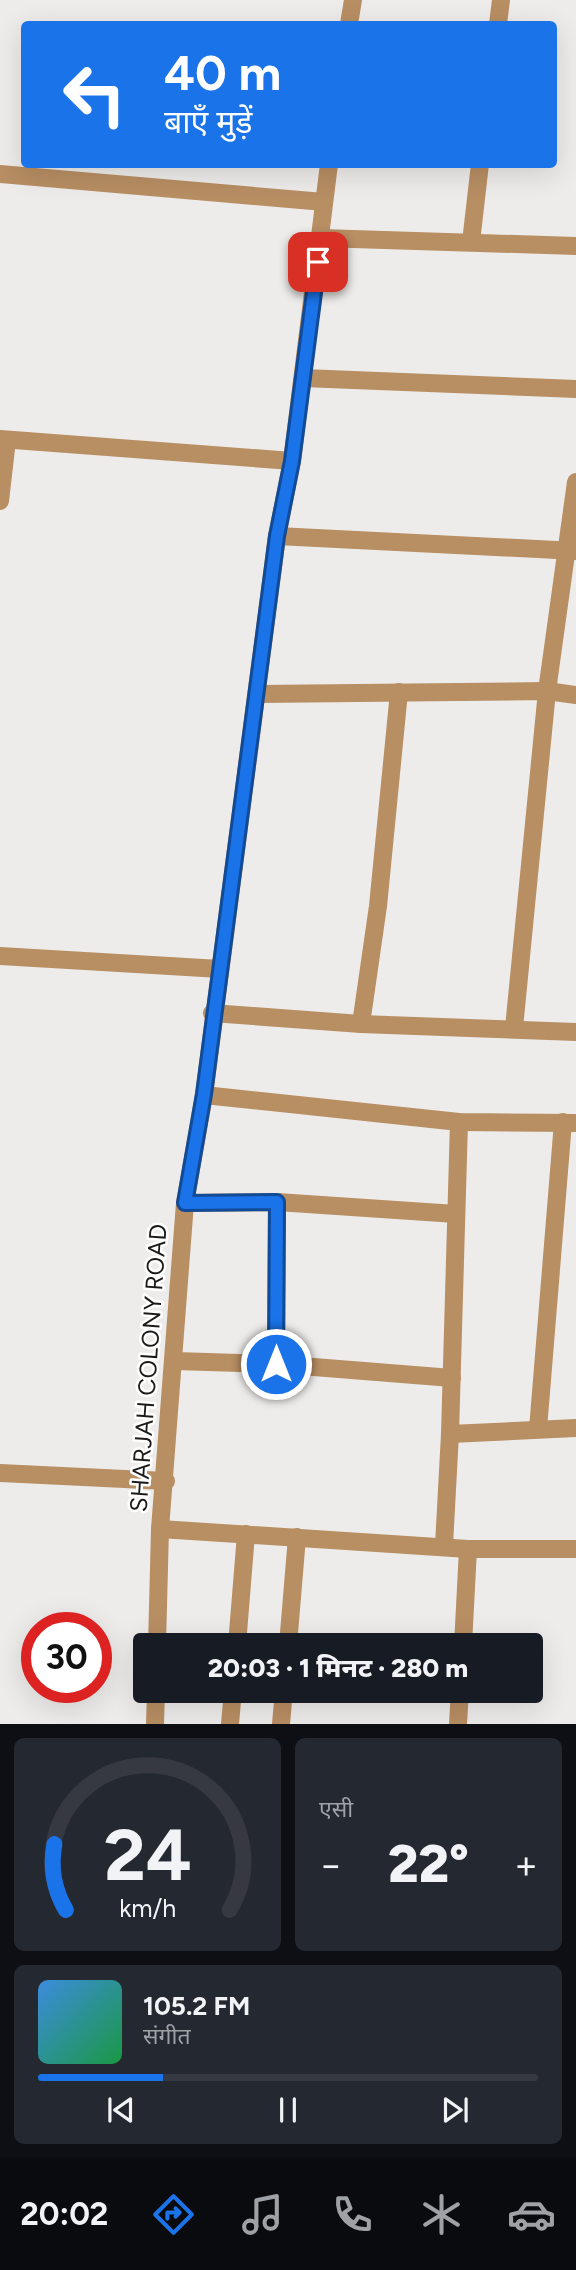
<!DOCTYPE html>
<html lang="hi">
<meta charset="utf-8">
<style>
:root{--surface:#171b24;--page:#242831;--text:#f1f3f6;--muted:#9ea1a6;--line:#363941;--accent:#1a73e8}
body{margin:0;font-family:Figtree,"Noto Sans Devanagari",sans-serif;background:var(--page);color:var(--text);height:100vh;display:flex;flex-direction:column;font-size:26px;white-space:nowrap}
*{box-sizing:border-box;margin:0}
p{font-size:23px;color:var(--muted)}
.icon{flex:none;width:38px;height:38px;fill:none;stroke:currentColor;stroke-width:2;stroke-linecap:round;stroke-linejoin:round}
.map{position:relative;height:1724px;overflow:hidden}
.panel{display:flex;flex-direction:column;gap:14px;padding:14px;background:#0d0f14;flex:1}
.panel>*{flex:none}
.guide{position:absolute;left:21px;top:21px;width:536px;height:147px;border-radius:7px;box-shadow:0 7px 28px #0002;background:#1a73e8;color:#fff;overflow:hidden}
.speed{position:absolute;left:21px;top:1612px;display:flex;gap:14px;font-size:35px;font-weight:700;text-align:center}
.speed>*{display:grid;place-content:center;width:91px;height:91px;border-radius:50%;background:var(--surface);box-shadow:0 7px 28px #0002;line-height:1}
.speed .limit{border:10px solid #d22;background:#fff;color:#111}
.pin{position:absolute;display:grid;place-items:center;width:60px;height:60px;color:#fff;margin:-30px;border-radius:14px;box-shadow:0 4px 10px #0006}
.me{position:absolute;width:77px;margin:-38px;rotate:0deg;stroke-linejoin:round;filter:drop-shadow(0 0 5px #0008)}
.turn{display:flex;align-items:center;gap:24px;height:147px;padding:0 28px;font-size:32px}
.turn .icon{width:91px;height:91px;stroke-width:2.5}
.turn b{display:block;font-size:49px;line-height:60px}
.big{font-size:52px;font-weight:800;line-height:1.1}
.panel .widget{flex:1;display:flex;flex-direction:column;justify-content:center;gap:10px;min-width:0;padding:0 24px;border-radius:10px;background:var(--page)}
.panel .dial{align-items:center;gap:0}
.dial svg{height:182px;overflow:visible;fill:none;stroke:var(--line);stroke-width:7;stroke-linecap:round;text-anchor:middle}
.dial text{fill:var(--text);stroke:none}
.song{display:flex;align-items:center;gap:21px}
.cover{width:84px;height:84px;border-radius:10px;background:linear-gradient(135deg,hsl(210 70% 55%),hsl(140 70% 35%))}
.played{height:7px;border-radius:4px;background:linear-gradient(90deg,var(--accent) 25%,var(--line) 25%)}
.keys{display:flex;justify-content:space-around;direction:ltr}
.heat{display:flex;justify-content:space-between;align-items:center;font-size:38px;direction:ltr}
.panel .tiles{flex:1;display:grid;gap:14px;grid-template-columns:1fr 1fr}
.widget:last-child{grid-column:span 2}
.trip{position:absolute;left:133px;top:1633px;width:410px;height:70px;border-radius:7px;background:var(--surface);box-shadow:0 7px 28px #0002;font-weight:800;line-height:70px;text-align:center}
.tabs{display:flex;height:112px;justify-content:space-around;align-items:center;background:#090b0e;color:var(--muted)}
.tabs .icon{width:49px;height:49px}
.tabs .current{color:var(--accent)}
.tabs b{font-size:32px;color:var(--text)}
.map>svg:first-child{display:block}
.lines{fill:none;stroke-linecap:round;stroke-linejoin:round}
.minor{stroke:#b88e63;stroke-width:18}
.route-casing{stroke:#114b97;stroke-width:18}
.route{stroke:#1a73e8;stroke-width:12}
.labels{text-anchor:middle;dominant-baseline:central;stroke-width:5;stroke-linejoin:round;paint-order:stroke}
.street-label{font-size:24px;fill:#1b1a19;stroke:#fff}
</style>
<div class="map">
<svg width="576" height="1724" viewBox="0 0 576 1724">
<rect width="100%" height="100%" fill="#eeecea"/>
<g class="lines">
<!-- minor -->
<g class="minor">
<polyline points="349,24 353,0"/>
<polyline points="498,24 501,0"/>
<polyline points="0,174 324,202"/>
<polyline points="321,238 576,246"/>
<polyline points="471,242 480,164"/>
<polyline points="303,378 576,389"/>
<polyline points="0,439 292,461"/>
<polyline points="0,501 7,440"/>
<polyline points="277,536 576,551"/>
<polyline points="257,694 547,691 576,695"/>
<polyline points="0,956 220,969"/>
<polyline points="212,1013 361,1024 576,1032"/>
<polyline points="361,1024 378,906 399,692"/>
<polyline points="514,1028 547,691 576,482"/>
<polyline points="204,1095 459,1122 576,1123"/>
<polyline points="185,1203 277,1202 456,1214"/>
<polyline points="175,1361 276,1364 452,1378"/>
<polyline points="276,1364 277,1202"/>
<polyline points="538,1429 563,1122"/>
<polyline points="450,1434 576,1428"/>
<polyline points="0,1473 166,1481"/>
<polyline points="160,1529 468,1549 576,1549"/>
<polyline points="444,1545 450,1434 459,1122"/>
<polyline points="157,1645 160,1529 185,1203 204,1095 277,536 292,461 329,164"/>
<polyline points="237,1645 246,1534"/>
<polyline points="288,1645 297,1537"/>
<polyline points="463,1645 468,1549"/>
<polyline points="155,1724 156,1690"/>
<polyline points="230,1724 233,1690"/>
<polyline points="281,1724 284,1690"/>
<polyline points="458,1724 460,1690"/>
</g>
</g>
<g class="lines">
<!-- route casing -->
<g class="route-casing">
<polyline id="route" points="276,1364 277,1202 185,1203 204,1094 277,536 292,461 318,262"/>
</g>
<!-- route -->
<use href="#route" class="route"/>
</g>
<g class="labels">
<!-- street labels -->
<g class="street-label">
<text transform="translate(148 1368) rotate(-86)">SHARJAH COLONY ROAD</text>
</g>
</g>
</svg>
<div class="speed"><div class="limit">30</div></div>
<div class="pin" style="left:318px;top:262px;background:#d93025"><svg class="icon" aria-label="arrive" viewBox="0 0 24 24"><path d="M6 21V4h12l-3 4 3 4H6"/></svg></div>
<svg class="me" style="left:276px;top:1364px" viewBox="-20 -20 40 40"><circle r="17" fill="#1a73e8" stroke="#fff" stroke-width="3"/><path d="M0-11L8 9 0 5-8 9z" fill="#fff"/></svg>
<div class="trip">20:03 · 1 मिनट · 280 m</div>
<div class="guide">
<div class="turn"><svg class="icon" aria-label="left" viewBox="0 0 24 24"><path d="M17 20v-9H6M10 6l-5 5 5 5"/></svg><div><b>40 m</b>बाएँ मुड़ें</div></div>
</div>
</div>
<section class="panel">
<div class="tiles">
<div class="widget dial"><svg viewBox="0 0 100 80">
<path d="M14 69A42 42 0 1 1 86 69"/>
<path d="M14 69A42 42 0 0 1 9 40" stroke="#1a73e8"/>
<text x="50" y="56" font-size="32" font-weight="700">24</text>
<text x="50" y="72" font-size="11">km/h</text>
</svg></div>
<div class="widget"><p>एसी</p>
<div class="heat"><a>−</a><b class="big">22°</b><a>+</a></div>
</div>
<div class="widget">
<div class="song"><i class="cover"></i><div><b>105.2 FM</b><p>संगीत</p></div></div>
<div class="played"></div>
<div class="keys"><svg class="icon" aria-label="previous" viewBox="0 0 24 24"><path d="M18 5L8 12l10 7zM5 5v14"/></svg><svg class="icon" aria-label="pause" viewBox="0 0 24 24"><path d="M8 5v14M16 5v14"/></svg><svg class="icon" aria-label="next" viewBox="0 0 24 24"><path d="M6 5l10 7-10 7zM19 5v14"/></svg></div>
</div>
</div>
</section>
<nav class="tabs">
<b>20:02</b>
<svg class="icon current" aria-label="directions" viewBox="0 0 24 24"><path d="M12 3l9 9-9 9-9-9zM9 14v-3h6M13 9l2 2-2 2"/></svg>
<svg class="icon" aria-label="music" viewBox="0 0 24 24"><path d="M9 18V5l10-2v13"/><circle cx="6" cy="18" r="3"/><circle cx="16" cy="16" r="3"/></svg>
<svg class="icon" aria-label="phone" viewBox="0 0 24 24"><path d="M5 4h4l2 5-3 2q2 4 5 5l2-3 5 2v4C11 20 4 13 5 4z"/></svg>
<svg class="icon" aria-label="climate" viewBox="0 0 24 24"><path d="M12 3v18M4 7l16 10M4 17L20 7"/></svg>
<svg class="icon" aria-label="car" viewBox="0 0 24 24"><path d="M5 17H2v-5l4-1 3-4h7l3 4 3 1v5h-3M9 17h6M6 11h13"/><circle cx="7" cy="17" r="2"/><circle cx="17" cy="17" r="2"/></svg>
</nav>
